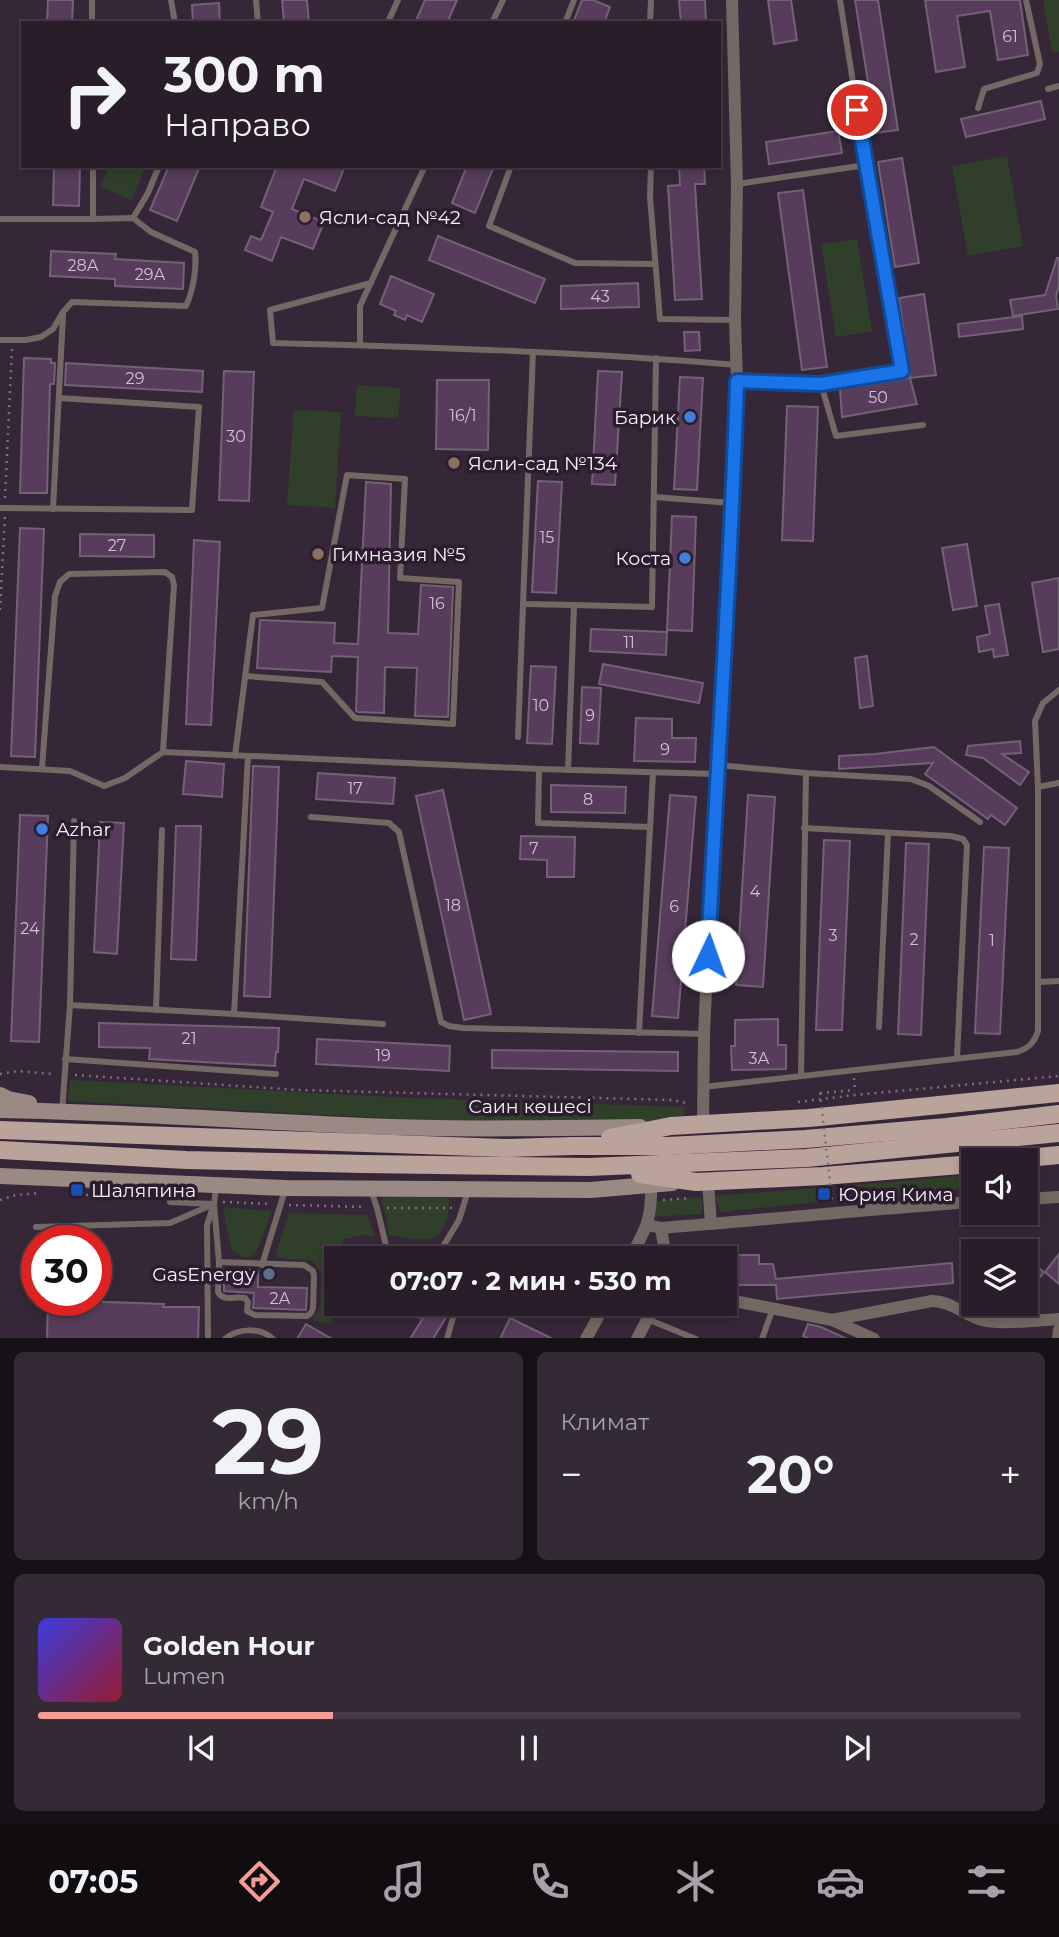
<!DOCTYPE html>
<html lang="ru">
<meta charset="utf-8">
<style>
:root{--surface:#281d29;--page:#342a35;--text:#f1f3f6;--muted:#a5a2a8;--line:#443b46;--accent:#f59c95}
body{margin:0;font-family:Montserrat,sans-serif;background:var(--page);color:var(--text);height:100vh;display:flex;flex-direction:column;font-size:26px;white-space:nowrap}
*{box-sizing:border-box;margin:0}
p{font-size:23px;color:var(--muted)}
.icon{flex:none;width:38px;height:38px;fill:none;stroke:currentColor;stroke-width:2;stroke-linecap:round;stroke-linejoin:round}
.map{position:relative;height:1338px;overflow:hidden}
.drawer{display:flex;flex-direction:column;gap:14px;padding:14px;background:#161017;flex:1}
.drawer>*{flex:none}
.guide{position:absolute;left:21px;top:21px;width:700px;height:147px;border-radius:0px;box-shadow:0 4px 10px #0003,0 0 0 2px var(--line);background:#281d29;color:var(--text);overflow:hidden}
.tools{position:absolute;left:961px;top:1148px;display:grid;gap:14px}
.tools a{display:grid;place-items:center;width:77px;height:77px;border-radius:0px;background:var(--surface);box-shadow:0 4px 10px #0003,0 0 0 2px var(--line);font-size:35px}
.speed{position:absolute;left:21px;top:1225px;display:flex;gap:14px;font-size:35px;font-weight:700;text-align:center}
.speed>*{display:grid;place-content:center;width:91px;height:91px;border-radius:50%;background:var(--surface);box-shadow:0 4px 10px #0003,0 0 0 2px var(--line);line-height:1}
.speed .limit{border:10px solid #d22;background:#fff;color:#111}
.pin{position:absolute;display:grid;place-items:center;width:60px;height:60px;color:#fff;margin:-30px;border:4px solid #fff;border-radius:50%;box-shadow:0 2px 7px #0007}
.me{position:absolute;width:77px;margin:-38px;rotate:3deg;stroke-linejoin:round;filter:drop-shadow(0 0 5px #0008)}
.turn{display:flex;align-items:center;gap:24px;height:147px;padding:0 28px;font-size:32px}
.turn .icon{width:91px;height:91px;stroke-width:2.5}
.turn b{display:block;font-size:49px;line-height:60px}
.big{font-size:52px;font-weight:700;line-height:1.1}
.drawer .card{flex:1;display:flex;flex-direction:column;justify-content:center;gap:10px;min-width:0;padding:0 24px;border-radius:10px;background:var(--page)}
.drawer .dial{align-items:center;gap:0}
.dial b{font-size:91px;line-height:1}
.song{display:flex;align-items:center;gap:21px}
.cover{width:84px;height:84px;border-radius:10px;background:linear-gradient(135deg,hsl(240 70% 55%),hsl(350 70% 35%))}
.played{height:7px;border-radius:4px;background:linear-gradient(90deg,var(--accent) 30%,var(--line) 30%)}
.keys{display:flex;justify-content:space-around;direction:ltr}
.heat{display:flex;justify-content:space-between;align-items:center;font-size:38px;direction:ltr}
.drawer .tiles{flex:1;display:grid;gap:14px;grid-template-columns:1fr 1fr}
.card:last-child{grid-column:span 2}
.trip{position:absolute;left:324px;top:1246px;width:413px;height:70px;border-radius:0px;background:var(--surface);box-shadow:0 4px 10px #0003,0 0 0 2px var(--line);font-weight:700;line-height:70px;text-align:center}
.tab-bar{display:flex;height:112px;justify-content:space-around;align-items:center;background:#100c10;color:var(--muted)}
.tab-bar .icon{width:49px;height:49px}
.tab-bar .current{color:var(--accent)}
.tab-bar b{font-size:32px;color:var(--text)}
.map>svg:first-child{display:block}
.green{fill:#303f2a}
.building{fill:#573d5b;stroke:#716274;stroke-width:2}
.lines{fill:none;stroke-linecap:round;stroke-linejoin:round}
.path{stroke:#7c707e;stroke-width:2.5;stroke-dasharray:2 5;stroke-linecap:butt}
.service{stroke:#736864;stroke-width:6}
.minor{stroke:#736864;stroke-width:12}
.secondary{stroke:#9b8984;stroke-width:16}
.primary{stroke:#baa39b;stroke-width:18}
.path-bridge{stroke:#7c707e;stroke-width:2.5;stroke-dasharray:2 5;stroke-linecap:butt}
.route-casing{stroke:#114b97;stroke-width:18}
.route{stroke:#1a73e8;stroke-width:12}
.education-dot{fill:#8d6e63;stroke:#2b1d2d;stroke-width:2.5}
.shop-dot{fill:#3f7fe0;stroke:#2b1d2d;stroke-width:2.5}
.transit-dot{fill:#1a4fb4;stroke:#2b1d2d;stroke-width:2.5}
.service-dot{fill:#5c6f8a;stroke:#2b1d2d;stroke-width:2.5}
.labels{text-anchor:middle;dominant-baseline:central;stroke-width:7;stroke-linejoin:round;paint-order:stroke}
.number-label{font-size:16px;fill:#cfc2d1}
.poi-label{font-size:19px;fill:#f7eef8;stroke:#2b1d2d;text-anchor:start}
.street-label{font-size:19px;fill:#f7eef8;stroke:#2b1d2d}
</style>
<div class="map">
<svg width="1059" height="1339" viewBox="0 0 1059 1339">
<rect width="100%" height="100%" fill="#352737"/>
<!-- green -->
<g class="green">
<polygon points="1043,0 1059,0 1059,52 1052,53"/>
<polygon points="1007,156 1023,246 968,256 952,166"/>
<polygon points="109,166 146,166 131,200 101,187"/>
<polygon points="857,239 872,331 836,337 821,244"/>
<polygon points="357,385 401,388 398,418 355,416"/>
<polygon points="294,410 341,412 335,508 287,505"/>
<polygon points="70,1080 411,1098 685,1107 683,1122 418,1120 68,1101"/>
<polygon points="959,1176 959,1189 866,1199 855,1199 852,1185"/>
<polygon points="816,1188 818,1202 720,1212 715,1196"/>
<path d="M381,1196L449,1198C450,1213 446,1236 428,1239C416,1241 400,1236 388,1235V1225Z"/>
<polygon points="702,1197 702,1214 649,1217 651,1201"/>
<polygon points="224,1207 272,1211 256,1252 251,1256 244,1258 232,1250 225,1222"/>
<polygon points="289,1213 367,1215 375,1237 364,1235 344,1239 342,1245 340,1258 336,1258 336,1291 332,1324 313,1320 320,1306 321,1274 313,1261 280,1258 276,1253"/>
</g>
<!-- building -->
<g class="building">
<polygon points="48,0 73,0 72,23 47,23"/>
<polygon points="282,0 307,0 309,23 284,23"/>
<polygon points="425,0 457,0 447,23 415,23"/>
<polygon points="582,0 593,0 610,7 604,23 573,23"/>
<polygon points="679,0 705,0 706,23 681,23"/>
<polygon points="768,0 791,0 797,40 774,44"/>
<polygon points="855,0 878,0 898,130 876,133"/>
<polygon points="925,0 1020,0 1028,55 998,60 990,11 957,16 965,67 936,72"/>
<polygon points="219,3 220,23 193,23 192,5"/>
<polygon points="1041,101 1045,119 966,137 961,119"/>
<polygon points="838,131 842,153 769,164 766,142"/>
<polygon points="902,158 919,263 895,267 878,162"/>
<polygon points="54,166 80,166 79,206 53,205"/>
<polygon points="169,166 200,166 177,221 150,210"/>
<polygon points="277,166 345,166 335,191 304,179 292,209 324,222 313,249 281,237 272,261 245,250 251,236 261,240 273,212 261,207"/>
<polygon points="467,166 494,166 475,213 452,203"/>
<polygon points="679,166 704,166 705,184 695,184 702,299 675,300 668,186 680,185"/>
<polygon points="803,190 827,367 802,370 778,193"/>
<polygon points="438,236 545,279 535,303 429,260"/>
<polygon points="51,251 116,254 115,259 184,263 183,289 115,286 115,279 50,276"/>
<polygon points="1057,258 1059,258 1059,285 1056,296 1058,309 1013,316 1010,300 1045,295"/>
<polygon points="391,276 434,294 422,322 407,315 405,320 394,315 396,311 380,304"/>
<polygon points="638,283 639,307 561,309 561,286"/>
<polygon points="924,294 936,375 910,378 899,298"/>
<polygon points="1022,316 1023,329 959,337 958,324"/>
<polygon points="684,332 699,332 700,350 685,351"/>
<polygon points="24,358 51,359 51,363 55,363 54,384 50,384 47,493 20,493"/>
<polygon points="66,363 203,371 202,392 65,385"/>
<polygon points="224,371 254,372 249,501 219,500"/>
<polygon points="598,371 622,372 615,485 592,484"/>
<polygon points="680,377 703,378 697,490 674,489"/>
<polygon points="910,378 917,404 842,417 840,389"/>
<polygon points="437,380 489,380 488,450 436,449"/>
<polygon points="787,406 818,407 813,541 782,540"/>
<polygon points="538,481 562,482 556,593 532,592"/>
<polygon points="366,482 391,484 388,633 418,634 421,585 453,587 448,717 415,716 417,668 385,667 384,713 358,712 356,711 358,657 332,656 331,672 257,668 260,620 335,623 334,643 358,644"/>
<polygon points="672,516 696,517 692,631 667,630"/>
<polygon points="20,528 44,529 35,757 11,756"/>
<polygon points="80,534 154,535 154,557 80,556"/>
<polygon points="194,540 220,542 211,725 186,724"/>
<polygon points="967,544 977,606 953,610 942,548"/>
<polygon points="1059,578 1059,649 1043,652 1032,583"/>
<polygon points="999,604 1008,655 994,657 993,649 979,652 977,637 990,634 985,606"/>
<polygon points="591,629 667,632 666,655 590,651"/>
<polygon points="867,656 873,706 860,708 855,658"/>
<polygon points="603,664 703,683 699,703 599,684"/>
<polygon points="531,666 556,667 552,744 527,743"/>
<polygon points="582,687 601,688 598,744 580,743"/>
<polygon points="636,718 672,719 672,738 696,738 695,762 634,761"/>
<polygon points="1020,741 1021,753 1002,754 1029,772 1020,785 983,758 966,755 968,746"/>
<polygon points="934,747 1017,808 1005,825 991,815 988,819 925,774 933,763 839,769 839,756 875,754"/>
<polygon points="186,761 224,764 222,797 183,794"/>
<polygon points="253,766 279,767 270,997 244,996"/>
<polygon points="318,773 395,778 393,804 316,799"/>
<polygon points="551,785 626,787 625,813 551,812"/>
<polygon points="443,790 491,1014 464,1020 416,796"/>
<polygon points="670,795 696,797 678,1018 652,1016"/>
<polygon points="748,795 775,797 763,987 736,985"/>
<polygon points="20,815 48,816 39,1042 11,1041"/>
<polygon points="100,822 124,823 117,954 94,952"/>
<polygon points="176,826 201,826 196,960 171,959"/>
<polygon points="521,836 575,837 574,877 547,877 547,860 520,859"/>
<polygon points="824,840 850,841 842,1030 816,1030"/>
<polygon points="906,843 929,844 921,1035 898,1034"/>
<polygon points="984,847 1009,848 1000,1034 975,1033"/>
<polygon points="778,1019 778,1045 786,1045 786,1069 732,1070 731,1046 735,1046 735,1020"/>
<polygon points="99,1023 279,1028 278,1052 276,1052 275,1066 149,1059 150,1048 99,1047"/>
<polygon points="317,1039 450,1046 449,1071 316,1064"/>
<polygon points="492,1050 678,1052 678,1071 492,1068"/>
<polygon points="1059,1254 1059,1284 1045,1272"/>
<polygon points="724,1255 759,1255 759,1264 773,1264 776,1279 952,1263 953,1283 777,1299 776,1285 724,1285"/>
<polygon points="1026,1258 1044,1272 1026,1295"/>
<polygon points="224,1269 258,1270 258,1287 307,1288 306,1310 253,1308 254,1293 224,1291"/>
<polygon points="48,1300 164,1304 163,1307 199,1307 198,1339 47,1339"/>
<polygon points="397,1304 434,1304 448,1314 433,1339 410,1339 423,1318 396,1315"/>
<polygon points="510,1318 553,1339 500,1339"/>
<polygon points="306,1324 332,1339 297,1339"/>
<polygon points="808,1324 821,1327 847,1339 810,1339 803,1336"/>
</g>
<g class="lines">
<!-- path -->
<g class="path">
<polyline points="5,498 12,348"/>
<polyline points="0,610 5,515"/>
<polyline points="0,1074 18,1071 54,1074"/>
<polyline points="75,1075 299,1090 673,1100 690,1104"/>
<polyline points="854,1078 855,1092"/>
<polyline points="820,1093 855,1090"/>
<polyline points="798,1102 855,1095 1059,1076"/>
<polyline points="86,1195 160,1199"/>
<polyline points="0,1200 16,1195 41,1193"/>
<polyline points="663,1200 691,1198"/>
<polyline points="223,1202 272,1204"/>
<polyline points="289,1205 366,1207"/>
<polyline points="387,1208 454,1208"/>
</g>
<!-- service -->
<g class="service">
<polyline points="92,0 92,23"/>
<polyline points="171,0 175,23"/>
<polyline points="256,0 258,23"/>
<polyline points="388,22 398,0"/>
<polyline points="492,23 503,0"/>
<polyline points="565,23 574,0"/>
<polyline points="650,23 651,0"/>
<polyline points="1048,89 1059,86"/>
<polyline points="978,108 984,89 1037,73 1040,64 1026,0"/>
<polyline points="511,166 489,226 575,263 655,264"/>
<polyline points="651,166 650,197 660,319 735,320"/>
<polyline points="737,184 866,165"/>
<polyline points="133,218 148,193 159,166"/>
<polyline points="0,219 93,219 93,166"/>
<path d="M371,283L270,310L273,343C428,347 583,352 737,365"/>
<path d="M0,340H26L41,337L53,329L63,312L72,302L186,306C193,291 197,268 195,252L151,232L133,218L93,219"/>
<polyline points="360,345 360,306 425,166"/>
<polyline points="533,352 523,604 574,605 568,770"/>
<polyline points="737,381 821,384 902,371 866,165 840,0"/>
<polyline points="821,384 836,436 923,425"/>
<polyline points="654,497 732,503"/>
<polyline points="0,508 192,510 199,407 59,398"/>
<polyline points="53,509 63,315"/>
<polyline points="574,605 652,607 656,358"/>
<polyline points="518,737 523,604"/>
<polyline points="235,756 253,615 322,608 347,475 405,479 400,578 459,582 453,724 355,718 322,682 245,676"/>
<polyline points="717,765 806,773 911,779 929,786 980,822"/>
<polyline points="0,767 70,771 104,786 125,778 163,752 539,769 716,774"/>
<polyline points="42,768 55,596 60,582 69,574 165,572 172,577 174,585 163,752"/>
<polyline points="539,769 538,823 650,827"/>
<polyline points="1038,787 1059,783"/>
<polyline points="311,817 389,823 399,832 441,1022 449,1026 463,1028 704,1034"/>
<polyline points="804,828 951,836 963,839 967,845 957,1058"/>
<polyline points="1038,982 1059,981"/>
<polyline points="70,1005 74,821"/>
<polyline points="156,1010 162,830"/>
<polyline points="234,1014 383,1024"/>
<polyline points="879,1027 888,833"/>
<polyline points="639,1033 653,773"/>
<polyline points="65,1059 276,1074"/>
<polyline points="801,1076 806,773"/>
<path d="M703,1087L1017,1052C1029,1048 1034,1043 1038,1031V787L1035,721L1043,703L1059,690"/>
<polyline points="62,1111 70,1005 234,1014 248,756"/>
<polyline points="371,1190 377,1208 389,1258"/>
<polyline points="170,1202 212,1204"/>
<path d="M214,1204L219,1262L218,1292C223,1302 235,1296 245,1298L248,1302L247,1311L255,1315L307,1316L311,1313L313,1308L314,1277L313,1271L304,1265L219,1262"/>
<polyline points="36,1227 170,1223 214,1204"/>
<polyline points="436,1258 459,1220 468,1191"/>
<polyline points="262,1265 285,1190"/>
<polyline points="647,1319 696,1339"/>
<polyline points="208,1339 207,1225 214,1204 216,1188"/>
<path d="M225,1339C237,1328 261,1327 273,1339"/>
<polyline points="447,1339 454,1314 452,1304"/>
<polyline points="762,1339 773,1308"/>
</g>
<!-- minor -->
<g class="minor">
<polyline points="703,1124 704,1034 716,774 733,503 737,381 735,320 737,184 732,0"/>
<polyline points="967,1164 970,1202"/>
<polyline points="708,1182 711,1224"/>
<polyline points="1026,1199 1059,1197"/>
<path d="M648,1225L661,1228C765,1220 869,1209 973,1202"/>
<polyline points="661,1228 666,1258"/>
<path d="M630,1258C646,1229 652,1219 651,1185"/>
<polyline points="724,1299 832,1320 874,1339"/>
<path d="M832,1320L932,1301C950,1301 965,1315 982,1320C998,1325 1041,1320 1059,1319"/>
<polyline points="586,1339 605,1304"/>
<polyline points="637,1339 655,1304"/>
<polyline points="1058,1339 1059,1330"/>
</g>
<!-- secondary -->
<g class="secondary">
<polyline points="0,1095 8,1099 29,1103"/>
<path d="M0,1110C122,1112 243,1121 365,1126C456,1130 549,1128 640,1127"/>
<polyline points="0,1176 286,1188 591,1190 672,1183"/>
</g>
<!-- primary -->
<g class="primary">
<polyline points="0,1130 505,1148 572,1146 668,1146 805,1139 946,1127 1059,1114"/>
<polyline points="610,1138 671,1126 809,1118 1059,1093"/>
<polyline points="0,1150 186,1160 363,1164 588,1167 806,1158 1059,1133"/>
<polyline points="1007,1160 1059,1155"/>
<polyline points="640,1174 696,1182 823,1176 973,1164"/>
</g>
<!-- path-bridge -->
<polyline class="path-bridge" points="820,1093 832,1200"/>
</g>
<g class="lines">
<!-- route casing -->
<g class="route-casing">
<path id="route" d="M708,956C717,764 731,573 737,381L821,384L902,371L857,110"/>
</g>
<!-- route -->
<use href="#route" class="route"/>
</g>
<!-- markers -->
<g class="education-dot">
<circle cx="305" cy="217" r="7"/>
<circle cx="454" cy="463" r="7"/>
<circle cx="318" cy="554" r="7"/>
</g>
<g class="shop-dot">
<circle cx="690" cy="417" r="7"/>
<circle cx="685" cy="558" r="7"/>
<circle cx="42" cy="829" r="7"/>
</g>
<g class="transit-dot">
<rect x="70" y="1183" width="14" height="14" rx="3.5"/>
<rect x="817" y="1187" width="14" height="14" rx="3.5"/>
</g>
<circle class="service-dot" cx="269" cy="1274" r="7"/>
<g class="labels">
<!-- number labels -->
<g class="number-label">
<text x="1010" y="36">61</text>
<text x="83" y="265">28А</text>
<text x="150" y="274">29А</text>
<text x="600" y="296">43</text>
<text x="135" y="378">29</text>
<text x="878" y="397">50</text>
<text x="463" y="415">16/1</text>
<text x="236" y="436">30</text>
<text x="547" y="537">15</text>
<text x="117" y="545">27</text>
<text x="437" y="603">16</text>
<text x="629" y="642">11</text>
<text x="541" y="705">10</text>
<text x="590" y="715">9</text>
<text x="665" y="749">9</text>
<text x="355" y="788">17</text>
<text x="588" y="799">8</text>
<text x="534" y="848">7</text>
<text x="755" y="891">4</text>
<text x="453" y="905">18</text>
<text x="674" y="906">6</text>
<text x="30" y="928">24</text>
<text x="833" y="935">3</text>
<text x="914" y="939">2</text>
<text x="992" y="940">1</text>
<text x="189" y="1038">21</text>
<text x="383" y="1055">19</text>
<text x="759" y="1058">3А</text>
<text x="280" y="1298">2А</text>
</g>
<!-- poi labels -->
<g class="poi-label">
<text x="319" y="217">Ясли-сад №42</text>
<text x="676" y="417" text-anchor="end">Барик</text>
<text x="468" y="463">Ясли-сад №134</text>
<text x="332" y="554">Гимназия №5</text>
<text x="671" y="558" text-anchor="end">Коста</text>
<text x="56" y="829">Azhar</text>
<text x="91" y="1190">Шаляпина</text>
<text x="838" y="1194">Юрия Кима</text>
<text x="255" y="1274" text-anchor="end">GasEnergy</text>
</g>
<!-- street labels -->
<g class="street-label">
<text x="530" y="1106">Саин көшесі</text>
</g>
</g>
</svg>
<div class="tools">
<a><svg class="icon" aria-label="sound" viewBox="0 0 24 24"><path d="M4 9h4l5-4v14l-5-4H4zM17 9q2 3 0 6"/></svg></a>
<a><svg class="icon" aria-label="layers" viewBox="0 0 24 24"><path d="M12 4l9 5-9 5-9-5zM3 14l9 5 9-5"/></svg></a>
</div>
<div class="speed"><div class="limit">30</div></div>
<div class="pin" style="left:857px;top:110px;background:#d93025"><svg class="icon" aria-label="arrive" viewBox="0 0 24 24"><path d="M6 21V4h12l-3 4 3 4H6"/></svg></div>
<svg class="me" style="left:708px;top:956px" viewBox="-20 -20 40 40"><circle r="19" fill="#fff"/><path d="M0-13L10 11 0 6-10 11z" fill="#1a73e8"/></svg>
<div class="trip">07:07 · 2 мин · 530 m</div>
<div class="guide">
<div class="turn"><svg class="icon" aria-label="right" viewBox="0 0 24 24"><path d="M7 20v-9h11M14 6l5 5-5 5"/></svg><div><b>300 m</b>Направо</div></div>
</div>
</div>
<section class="drawer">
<div class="tiles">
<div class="card dial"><b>29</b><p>km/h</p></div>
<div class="card"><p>Климат</p>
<div class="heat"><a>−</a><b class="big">20°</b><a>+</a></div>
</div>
<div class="card">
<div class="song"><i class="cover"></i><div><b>Golden Hour</b><p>Lumen</p></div></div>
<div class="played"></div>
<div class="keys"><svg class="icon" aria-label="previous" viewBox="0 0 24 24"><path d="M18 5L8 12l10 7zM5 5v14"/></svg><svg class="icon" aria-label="pause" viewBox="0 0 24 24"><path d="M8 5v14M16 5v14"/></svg><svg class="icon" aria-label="next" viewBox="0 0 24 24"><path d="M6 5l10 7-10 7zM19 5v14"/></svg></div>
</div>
</div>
</section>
<nav class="tab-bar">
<b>07:05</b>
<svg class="icon current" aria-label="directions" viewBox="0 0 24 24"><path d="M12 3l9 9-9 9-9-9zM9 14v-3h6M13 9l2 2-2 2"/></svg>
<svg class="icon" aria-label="music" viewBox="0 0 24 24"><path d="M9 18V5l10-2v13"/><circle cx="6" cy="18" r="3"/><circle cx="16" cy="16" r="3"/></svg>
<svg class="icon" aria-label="phone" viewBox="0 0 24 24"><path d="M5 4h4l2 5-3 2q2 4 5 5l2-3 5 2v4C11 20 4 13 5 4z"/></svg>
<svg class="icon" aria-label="climate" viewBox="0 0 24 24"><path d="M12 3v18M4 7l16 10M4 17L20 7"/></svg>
<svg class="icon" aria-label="car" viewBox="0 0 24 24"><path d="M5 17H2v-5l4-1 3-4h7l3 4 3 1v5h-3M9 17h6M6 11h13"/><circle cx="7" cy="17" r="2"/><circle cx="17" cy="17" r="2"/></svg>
<svg class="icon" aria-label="filters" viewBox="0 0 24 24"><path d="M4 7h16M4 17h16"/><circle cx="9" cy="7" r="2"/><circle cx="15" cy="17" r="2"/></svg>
</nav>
